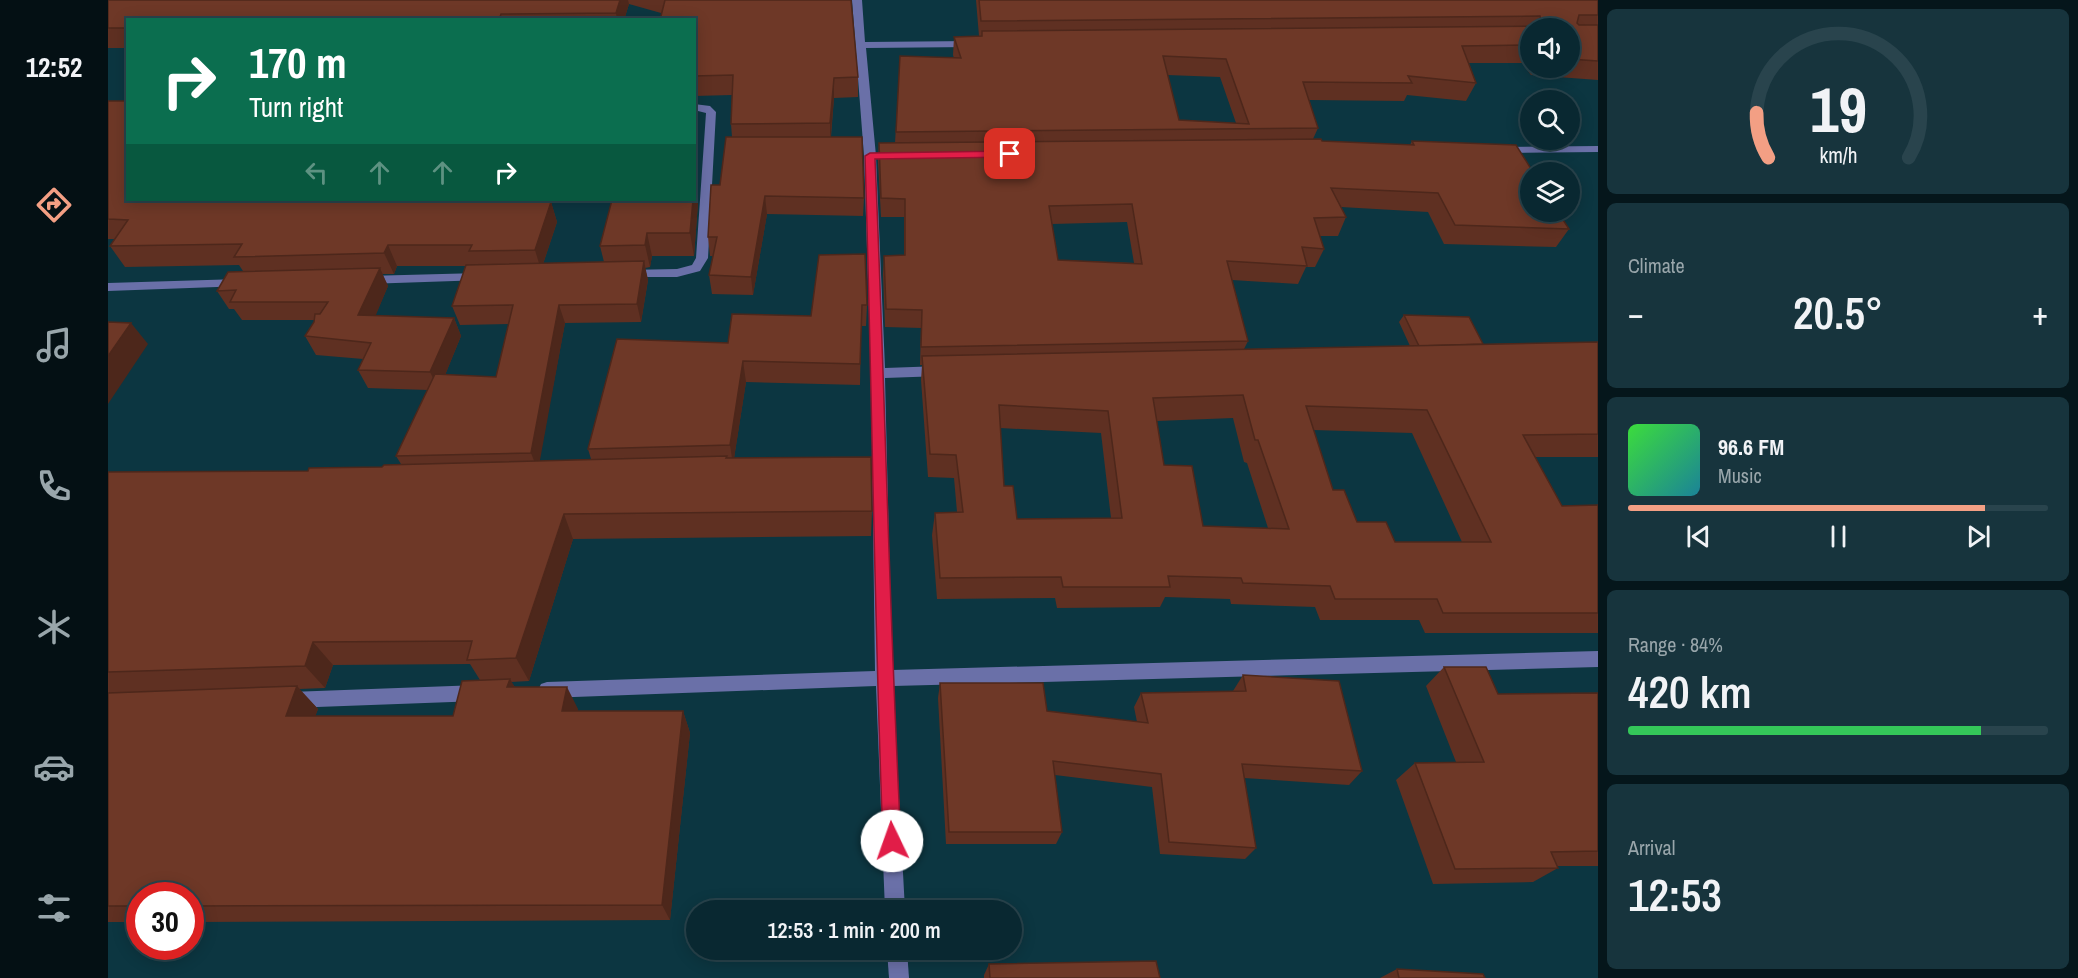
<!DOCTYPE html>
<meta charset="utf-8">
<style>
:root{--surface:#092831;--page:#17343d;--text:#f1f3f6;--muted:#99a6ab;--line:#29444d;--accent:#f39f84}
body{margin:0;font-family:"Archivo Narrow",sans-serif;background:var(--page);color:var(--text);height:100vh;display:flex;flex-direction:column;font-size:22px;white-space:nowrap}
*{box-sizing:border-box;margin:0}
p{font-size:20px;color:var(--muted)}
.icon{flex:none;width:33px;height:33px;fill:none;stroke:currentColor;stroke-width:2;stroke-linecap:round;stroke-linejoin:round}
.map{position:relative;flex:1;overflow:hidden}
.details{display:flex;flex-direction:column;gap:9px;padding:9px;background:#05161b;width:480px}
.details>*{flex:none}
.guide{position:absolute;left:18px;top:18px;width:570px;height:183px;border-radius:0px;box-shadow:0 3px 15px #0003,0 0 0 2px var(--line);background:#0b6e4f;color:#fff;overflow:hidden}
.buttons{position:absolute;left:1412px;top:18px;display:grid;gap:12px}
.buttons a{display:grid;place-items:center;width:60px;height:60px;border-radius:50%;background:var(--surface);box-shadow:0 3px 15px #0003,0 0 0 2px var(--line);font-size:30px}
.speed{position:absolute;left:18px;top:882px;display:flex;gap:12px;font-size:30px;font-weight:700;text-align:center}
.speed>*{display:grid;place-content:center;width:78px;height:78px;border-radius:50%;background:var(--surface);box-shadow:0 3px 15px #0003,0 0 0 2px var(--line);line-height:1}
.speed .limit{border:9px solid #d22;background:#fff;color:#111}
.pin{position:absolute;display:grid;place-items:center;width:51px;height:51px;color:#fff;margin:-26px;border-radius:12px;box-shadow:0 3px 9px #0006}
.me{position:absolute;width:66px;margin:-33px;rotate:357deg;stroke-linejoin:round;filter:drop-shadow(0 0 4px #0008)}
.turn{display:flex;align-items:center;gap:21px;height:126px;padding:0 24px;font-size:27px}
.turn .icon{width:78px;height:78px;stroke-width:2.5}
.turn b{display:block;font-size:42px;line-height:51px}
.lanes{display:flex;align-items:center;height:57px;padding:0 24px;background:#0003;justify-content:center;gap:30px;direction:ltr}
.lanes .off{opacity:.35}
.big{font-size:45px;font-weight:600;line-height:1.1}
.details .tile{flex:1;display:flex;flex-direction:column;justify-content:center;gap:9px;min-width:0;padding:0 21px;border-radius:9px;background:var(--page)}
.details .dial{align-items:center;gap:0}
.dial svg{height:156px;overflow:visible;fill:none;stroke:var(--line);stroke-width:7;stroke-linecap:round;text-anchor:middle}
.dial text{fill:var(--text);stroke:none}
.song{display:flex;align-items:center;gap:18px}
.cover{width:72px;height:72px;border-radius:9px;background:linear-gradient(135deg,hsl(120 70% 55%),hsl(190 70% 35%))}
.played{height:6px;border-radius:3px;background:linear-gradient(90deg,var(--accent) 85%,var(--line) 85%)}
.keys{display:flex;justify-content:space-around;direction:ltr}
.heat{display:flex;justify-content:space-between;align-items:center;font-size:33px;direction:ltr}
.charge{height:9px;border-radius:4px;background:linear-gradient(90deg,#34c759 84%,var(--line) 0)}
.trip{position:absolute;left:578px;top:900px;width:336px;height:60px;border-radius:30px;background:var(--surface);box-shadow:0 3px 15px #0003,0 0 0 2px var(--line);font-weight:600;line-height:60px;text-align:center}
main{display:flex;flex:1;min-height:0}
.menu{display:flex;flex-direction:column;width:108px;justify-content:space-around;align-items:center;background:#041014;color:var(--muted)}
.menu .icon{width:42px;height:42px}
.menu .on{color:var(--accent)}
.menu b{font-size:27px;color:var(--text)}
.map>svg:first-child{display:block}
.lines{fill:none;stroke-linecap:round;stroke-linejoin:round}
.minor{fill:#6a70a8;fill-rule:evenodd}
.wall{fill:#5f3022;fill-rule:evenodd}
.shaded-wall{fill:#4d271b}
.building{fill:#6e3827;stroke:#4d271b;stroke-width:1.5;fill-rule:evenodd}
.route{fill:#e11d48;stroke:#92132f;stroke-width:1.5}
</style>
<main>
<nav class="menu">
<b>12:52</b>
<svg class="icon on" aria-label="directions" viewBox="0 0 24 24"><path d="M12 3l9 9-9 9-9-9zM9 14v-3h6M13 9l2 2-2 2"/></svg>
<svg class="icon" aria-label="music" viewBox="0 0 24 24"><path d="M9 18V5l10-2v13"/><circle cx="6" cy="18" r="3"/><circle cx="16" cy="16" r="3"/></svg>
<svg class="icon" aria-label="phone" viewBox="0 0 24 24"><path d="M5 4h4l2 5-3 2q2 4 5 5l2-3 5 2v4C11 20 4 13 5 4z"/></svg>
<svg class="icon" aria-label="climate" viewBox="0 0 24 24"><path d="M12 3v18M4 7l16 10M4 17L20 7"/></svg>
<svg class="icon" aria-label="car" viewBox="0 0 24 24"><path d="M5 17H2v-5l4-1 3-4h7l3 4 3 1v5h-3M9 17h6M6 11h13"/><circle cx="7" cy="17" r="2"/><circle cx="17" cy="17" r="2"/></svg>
<svg class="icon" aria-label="filters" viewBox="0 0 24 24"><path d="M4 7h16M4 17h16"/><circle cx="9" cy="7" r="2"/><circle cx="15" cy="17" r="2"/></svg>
</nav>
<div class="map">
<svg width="1490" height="978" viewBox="0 0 1490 978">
<rect width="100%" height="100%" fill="#0c3641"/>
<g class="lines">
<!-- minor -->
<g class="minor">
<polygon points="744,0 754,0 757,42 864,41 869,44 864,47 758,48 768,156 777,368 833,366 840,371 833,376 777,378 784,670 1490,651 1490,667 785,686 797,910 777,910 768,686 439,698 433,696 430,690 433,684 439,682 767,671 763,373 756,156"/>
<polygon points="586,104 602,106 608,112 600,258 592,271 569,277 515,277 513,274 519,270 569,269 584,265 588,258 598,113 586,110"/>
<polygon points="1490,146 1490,152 1392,153 1387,150 1392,147"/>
<polygon points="372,273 376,274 378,277 376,280 258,284 252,280 258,276"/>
<polygon points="132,279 138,283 136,286 0,291 0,283"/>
<polygon points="371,685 377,687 380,693 377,699 371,701 182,708 176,706 173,700 176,694 182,692"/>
<polygon points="779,950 799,950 801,978 781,978"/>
</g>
</g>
<!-- wall -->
<g class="wall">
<polygon points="0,0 743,0 750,77 750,97 726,98 723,137 756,198 755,216 659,214 645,295 604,294 601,275 605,256 602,256 600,237 624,137 623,124 624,95 586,96 586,20 553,13 521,4 516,20 20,20 20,48 0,48"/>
<path d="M868,0H1490V80L1423,75L1414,63H1361L1368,83L1358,101L1299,95L1296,101L1201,100L1210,128L1205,139L1214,141L1302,145L1304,141L1461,229L1448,247L1336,244L1320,212L1233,207L1238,217L1230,236H1212L1216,249L1207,267H1198L1190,284L1124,280L1140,341L1136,349L1302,346L1291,322L1296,315L1375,344L1490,342V457H1427L1454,506L1490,505V633H1317L1311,620H1212L1207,607L1123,604L1122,599L1057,597L1052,607L949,608L947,598L829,599L824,535L827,513L849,512L846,478L820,477L813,380L814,365H812L813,328L777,327L775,274L776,256L796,255V217H773L770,161L771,143H787L792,56L846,58L845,55L846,37L871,36ZM1422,28H1461V68H1422ZM1059,75L1112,77L1128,123L1071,120ZM1019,222L1026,263L950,260L944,224ZM1125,418L1136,462L1139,463L1160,528L1095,526L1056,465L1049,421ZM892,428L993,433L1003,518L909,519L896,486ZM1205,430L1304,433L1354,542H1287L1249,522L1225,490Z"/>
<path d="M0,101L379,201L443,202L449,222L435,264L496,262L492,246L590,203L586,256H544L542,267L537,268L540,280L533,322L457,323L431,461L483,459L480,449L620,343L703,316L711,255L759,305L758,326H753L752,385L638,382L626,458L764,511L763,536L465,539L421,681L403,682L407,687L470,709L469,711H575L582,733L562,920L82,922V896H32V922H0V472L200,471L274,467L293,464L288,456L320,390L260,388L250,370L255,359L208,355L197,336L206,322L207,320H134L126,309H121L109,291L135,271L131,265L17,267L2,246L7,239H0ZM289,266H358L344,306L352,325L401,324L388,377L337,375L353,336L346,318L267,316L280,286L274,274H286ZM362,664L372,680L345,716H207L210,709L191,689L217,688L225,665Z"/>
<polygon points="1336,667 1390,694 1490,693 1490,866 1450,866 1450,868 1425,882 1325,884 1288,780 1307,763 1348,762 1318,686"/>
<polygon points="1135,675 1254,771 1241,785 1136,778 1148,848 1137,859 1052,854 1044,787 947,775 954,832 948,844 838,844 830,698 832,683 939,711 1029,722 1026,707 1033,693 1125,691"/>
<polygon points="881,964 1052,978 876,978 876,975"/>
<polygon points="1289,969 1377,978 1272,978"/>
</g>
<!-- shaded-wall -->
<g class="shaded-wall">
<polygon points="512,0 520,0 521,4 516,20 509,20 508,13"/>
<polygon points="726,78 726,98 722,143 722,123"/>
<polygon points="586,183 590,203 586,256 582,233 585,200 586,200"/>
<polygon points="657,196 659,214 645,295 643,277"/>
<polygon points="365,200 380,200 372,221 365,201"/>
<polygon points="443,202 449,222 433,270 427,250"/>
<polygon points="539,233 544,256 542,267 537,245"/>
<polygon points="280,245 289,266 286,274 276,253"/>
<polygon points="536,261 540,280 533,322 529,304"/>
<polygon points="272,268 280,286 260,334 250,315"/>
<polygon points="451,305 457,323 430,471 423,453"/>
<polygon points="346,318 353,336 331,390 322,372"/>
<polygon points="23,323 40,344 0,404 0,356"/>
<polygon points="635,361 638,382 625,465 622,445"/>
<polygon points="456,514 465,539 421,681 408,658"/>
<polygon points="205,642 225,665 217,688 197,666"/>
<polygon points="402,679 415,701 399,687"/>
<polygon points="189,686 210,709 200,737 178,716"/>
<polygon points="459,687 470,709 466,733 454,711"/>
<polygon points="575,711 582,733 562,920 554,905"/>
</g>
<!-- building -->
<g class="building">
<polygon points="0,0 512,0 508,13 393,14 391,20 20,20 20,28 0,28"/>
<polygon points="557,0 743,0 750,77 726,78 722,123 623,124 625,75 586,76 586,20 552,20"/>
<path d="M871,0H1490V15H1471L1469,23L1471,25H1490V61L1461,59V28H1422V45L1354,46L1368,83L1300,76L1304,83L1195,82L1210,128L788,132L792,56L853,58L846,37L874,36V31L1432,26L1434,24L1432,16L873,21ZM1055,56L1118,59L1141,124L1071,120Z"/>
<polygon points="0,101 20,101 20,200 365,200 365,201 443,202 427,250 361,251 364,245 280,245 276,253 126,257 134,244 2,246 20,220 0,219"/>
<polygon points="618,137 754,137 756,198 657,196 643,277 601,275 609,237 600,237 603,185 612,185"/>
<path d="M1213,139L1214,141L1306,145L1304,141L1408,145L1425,172H1422V212H1450L1461,229L1347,225L1330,193L1223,188L1238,217L1206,218L1216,249L1194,247L1199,266L1119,261L1140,341L813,347L814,310L778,309L776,256L797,255V199L773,198L771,143ZM1024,204L1034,264L950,260L941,206Z"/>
<polygon points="504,200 585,200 582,233 539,233 537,245 492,246"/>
<polygon points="757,254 759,305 754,305 752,364 635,361 622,445 480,449 509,339 620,343 624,314 703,316 711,255"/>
<polygon points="536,261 529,304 451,305 423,453 288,456 327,374 388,377 405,305 344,306 358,265"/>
<polygon points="272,268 250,315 346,318 322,372 250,370 263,343 197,336 206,322 207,314 212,314 220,302 122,302 128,290 109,291 120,272"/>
<polygon points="1296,315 1361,317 1375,344 1311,346"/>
<polygon points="0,322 23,323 0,356"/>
<path d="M1490,342V434L1415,435L1454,506L1490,505V613H1335L1329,599H1227L1222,586L1135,583L1133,578L1060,576L1062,587H955L953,577L832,578L827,513L855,512L848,455L822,454L814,356ZM1135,395L1147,440H1150L1181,529L1095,526L1084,466L1056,465L1045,398ZM891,405L1000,411L1014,518L909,519L905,486H896ZM1198,406L1319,410L1383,542H1287L1278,522H1249L1236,490H1225Z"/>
<polygon points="619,456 618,458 763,457 764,511 456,514 408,658 359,660 364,641 205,642 197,666 0,672 0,472 200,471 201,468 274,467 276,465"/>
<polygon points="1336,667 1378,667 1390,694 1490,693 1490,851 1443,852 1450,868 1347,869 1307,763 1376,762"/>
<polygon points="1135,675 1231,681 1254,771 1134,764 1148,848 1061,842 1053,774 945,761 954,832 841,832 832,683 935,683 939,711 1040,723 1033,693 1138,691"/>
<polygon points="402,679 399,687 459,687 454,711 575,711 554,905 82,906 82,896 32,896 32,906 0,906 0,693 189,686 178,716 345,716 354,681"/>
<polygon points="1048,961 1052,978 882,978 881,964"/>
<polygon points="1289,969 1375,974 1377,978 1291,978"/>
</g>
<!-- route -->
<path class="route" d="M902,151L907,154L906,157L767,159C777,386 781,614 793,841L790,847L784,849L778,847L775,841C766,613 764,384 757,156L762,153Z"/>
</svg>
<div class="buttons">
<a><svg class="icon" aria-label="sound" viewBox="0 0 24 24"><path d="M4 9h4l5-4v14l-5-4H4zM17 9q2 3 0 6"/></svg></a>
<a><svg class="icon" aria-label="search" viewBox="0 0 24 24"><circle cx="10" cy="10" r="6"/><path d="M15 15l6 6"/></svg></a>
<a><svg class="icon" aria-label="layers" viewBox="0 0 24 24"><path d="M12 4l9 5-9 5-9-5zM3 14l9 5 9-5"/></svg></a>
</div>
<div class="speed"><div class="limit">30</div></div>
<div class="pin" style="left:902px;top:154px;background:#d93025"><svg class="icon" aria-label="arrive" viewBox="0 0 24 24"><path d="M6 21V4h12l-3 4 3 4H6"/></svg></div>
<svg class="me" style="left:784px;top:841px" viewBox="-20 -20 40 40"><circle r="19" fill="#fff"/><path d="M0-13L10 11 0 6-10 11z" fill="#e11d48"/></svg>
<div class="trip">12:53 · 1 min · 200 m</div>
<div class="guide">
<div class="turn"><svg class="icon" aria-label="right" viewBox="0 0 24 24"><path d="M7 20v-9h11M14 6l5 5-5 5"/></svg><div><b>170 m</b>Turn right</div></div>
<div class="lanes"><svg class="icon off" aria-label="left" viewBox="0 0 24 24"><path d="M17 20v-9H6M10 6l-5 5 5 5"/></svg><svg class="icon off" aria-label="ahead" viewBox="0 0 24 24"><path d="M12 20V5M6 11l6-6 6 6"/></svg><svg class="icon off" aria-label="ahead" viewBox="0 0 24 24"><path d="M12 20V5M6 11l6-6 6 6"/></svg><svg class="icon" aria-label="right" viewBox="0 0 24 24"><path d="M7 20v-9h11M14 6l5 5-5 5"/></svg></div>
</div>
</div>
<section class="details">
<div class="tile dial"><svg viewBox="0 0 100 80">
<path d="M14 69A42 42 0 1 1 86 69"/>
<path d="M14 69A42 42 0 0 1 8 46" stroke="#f39f84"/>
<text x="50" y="56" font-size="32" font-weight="700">19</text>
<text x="50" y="72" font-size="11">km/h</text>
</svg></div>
<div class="tile"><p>Climate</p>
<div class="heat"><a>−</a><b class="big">20.5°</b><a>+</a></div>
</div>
<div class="tile">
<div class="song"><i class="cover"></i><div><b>96.6 FM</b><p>Music</p></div></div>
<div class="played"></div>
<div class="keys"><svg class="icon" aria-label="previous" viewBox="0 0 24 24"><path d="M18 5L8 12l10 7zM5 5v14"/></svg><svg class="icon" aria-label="pause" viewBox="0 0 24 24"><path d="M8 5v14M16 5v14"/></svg><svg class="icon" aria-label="next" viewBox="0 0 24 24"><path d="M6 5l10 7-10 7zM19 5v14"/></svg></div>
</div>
<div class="tile"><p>Range · 84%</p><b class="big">420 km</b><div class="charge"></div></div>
<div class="tile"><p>Arrival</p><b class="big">12:53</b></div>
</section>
</main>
